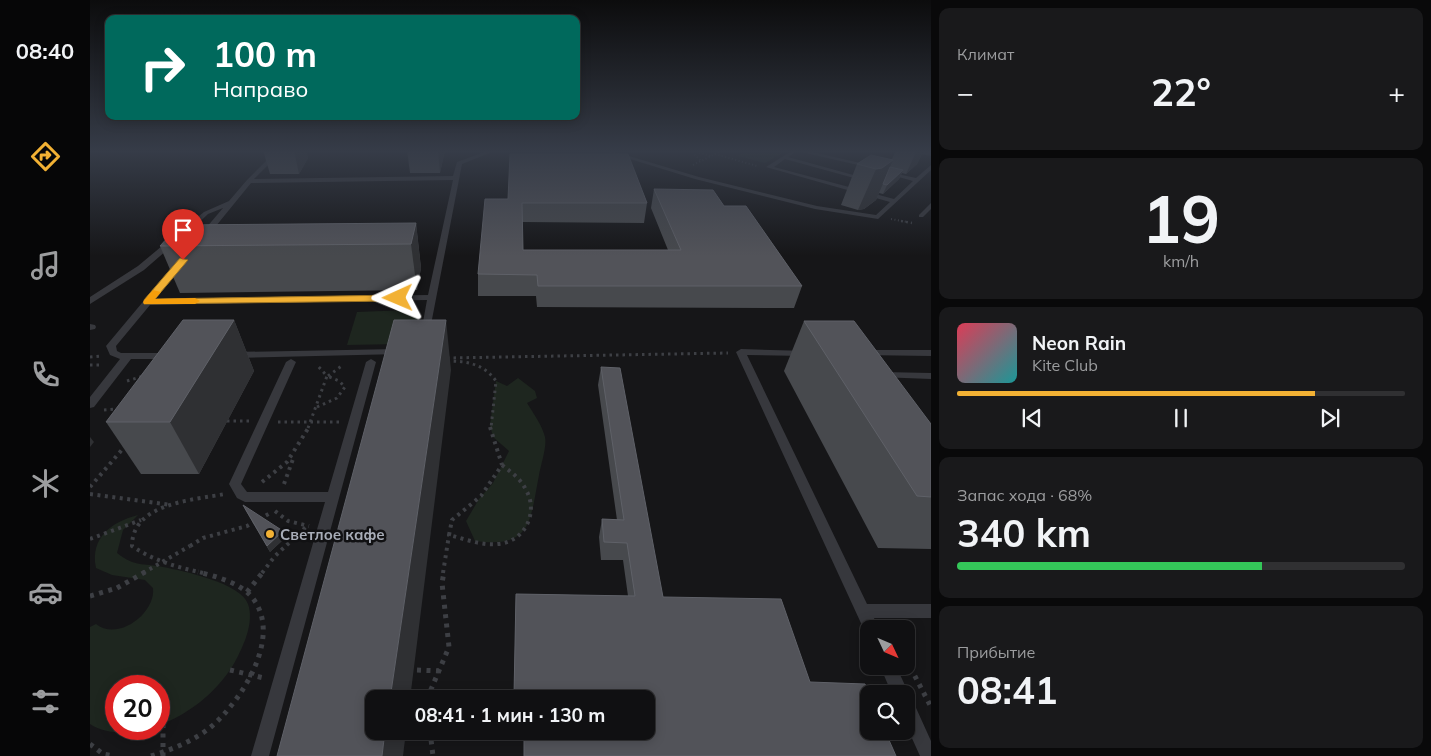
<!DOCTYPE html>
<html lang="ru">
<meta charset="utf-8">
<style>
:root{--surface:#101012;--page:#19191b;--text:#f1f3f6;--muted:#9c9d9f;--line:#303032;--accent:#f2b134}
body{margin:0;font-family:Mulish,sans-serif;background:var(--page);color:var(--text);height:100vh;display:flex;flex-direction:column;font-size:19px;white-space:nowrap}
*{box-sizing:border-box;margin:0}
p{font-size:16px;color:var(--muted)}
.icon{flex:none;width:28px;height:28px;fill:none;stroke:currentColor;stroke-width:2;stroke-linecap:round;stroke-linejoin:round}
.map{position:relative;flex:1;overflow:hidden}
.panel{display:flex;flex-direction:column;gap:8px;padding:8px;background:#09090a;width:500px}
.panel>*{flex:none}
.top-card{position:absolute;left:15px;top:15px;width:475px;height:105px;border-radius:10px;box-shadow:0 2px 12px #0003,0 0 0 1px var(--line);background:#00695c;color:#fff;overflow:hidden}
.needle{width:32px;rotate:134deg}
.buttons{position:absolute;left:770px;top:620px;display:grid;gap:10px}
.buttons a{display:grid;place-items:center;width:55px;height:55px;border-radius:10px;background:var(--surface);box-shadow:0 2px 12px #0003,0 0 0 1px var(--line);font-size:25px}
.speed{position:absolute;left:15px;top:675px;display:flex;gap:10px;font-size:25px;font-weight:700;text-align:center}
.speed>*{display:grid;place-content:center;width:65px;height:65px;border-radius:50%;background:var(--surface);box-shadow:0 2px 12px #0003,0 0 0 1px var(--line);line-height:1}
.speed .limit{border:8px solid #d22;background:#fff;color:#111}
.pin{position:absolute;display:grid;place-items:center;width:42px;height:42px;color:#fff;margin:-51px -21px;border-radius:50% 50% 50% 0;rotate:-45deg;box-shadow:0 0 5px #0007}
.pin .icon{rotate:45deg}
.me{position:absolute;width:55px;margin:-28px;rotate:269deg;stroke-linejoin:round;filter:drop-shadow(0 0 4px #0008)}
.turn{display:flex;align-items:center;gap:18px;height:105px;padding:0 25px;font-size:22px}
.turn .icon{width:65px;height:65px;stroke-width:2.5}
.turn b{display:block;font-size:35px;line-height:42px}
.big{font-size:38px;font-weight:700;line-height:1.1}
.panel .widget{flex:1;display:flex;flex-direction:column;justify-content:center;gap:8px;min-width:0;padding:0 18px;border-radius:10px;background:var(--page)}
.panel .dial{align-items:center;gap:0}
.dial b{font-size:65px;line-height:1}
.song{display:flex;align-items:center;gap:15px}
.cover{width:60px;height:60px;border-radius:8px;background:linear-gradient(135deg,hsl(350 70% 55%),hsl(180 70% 35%))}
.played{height:5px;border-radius:2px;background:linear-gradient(90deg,var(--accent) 80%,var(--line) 80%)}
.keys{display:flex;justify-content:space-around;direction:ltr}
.heat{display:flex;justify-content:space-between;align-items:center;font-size:28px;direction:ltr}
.charge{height:8px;border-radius:4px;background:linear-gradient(90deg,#34c759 68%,var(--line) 0)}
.trip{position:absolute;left:275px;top:690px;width:290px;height:50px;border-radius:10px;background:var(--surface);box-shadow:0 2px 12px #0003,0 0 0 1px var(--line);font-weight:700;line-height:50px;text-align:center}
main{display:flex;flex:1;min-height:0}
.dock{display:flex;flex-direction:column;width:90px;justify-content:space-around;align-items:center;background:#060607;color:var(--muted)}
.dock .icon{width:35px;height:35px}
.dock .selected{color:var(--accent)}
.dock b{font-size:22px;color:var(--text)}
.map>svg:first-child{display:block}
.green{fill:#1e261f}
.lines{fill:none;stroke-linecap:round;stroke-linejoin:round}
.path-far4{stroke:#3d3f44;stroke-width:2;stroke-dasharray:1 2.5;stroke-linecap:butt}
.path-far3{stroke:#3d3f44;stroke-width:2.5;stroke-dasharray:2 3;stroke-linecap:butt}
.path-far2{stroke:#3d3f44;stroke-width:3;stroke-dasharray:2.5 4;stroke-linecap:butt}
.path-far1{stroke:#3d3f44;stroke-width:4;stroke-dasharray:3 4.5;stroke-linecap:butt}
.path{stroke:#3d3f44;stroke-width:5;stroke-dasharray:4 5.5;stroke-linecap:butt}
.service{fill:#37383d;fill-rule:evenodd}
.tertiary{fill:#37383d;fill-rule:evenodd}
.path-bridge-far1{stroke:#3d3f44;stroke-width:4;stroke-dasharray:3 4.5;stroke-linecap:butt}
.path-bridge{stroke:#3d3f44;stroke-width:5;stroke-dasharray:4 5.5;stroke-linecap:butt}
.wall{fill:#47494d}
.shaded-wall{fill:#2f3033}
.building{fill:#525359;stroke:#5f6168}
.route{fill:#f2b134;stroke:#9d7322}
.slow{fill:#f59e0b}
.poi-dot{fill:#f2b134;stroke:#111113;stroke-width:2}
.labels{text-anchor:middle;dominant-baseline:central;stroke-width:5;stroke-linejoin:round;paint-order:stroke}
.near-poi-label{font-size:15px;font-weight:bold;fill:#a8adb8;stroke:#111113;text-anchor:start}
</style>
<main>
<nav class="dock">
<b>08:40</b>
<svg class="icon selected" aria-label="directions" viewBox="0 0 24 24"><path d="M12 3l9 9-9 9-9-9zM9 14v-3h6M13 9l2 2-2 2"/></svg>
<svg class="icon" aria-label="music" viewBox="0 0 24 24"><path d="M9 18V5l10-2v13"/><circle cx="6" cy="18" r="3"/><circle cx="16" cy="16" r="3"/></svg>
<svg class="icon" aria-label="phone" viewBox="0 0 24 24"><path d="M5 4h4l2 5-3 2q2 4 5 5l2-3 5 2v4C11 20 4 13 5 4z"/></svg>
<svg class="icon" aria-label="climate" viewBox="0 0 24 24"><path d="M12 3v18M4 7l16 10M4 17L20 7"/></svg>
<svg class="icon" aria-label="car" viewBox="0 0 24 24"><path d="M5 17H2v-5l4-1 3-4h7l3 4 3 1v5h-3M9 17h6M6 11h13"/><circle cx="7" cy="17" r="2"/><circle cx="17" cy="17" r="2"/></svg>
<svg class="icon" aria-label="filters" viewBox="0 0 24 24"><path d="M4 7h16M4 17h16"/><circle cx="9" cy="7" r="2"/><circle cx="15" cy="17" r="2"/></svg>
</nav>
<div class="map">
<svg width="841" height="756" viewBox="0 0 841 756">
<rect width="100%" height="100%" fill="#161618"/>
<!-- green -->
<g class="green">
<polygon points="659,150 669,152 673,150 698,150 675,163 648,156"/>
<polygon points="318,310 329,316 324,338 311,344 257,345 267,312"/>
<path d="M428,378L445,391L447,398L437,403C443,413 452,425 455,437C457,447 451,464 449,475C440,521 442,549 385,541L376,521L389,499L403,483L419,451L403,437L400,425L406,381L417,386Z"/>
<path d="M48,515L33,530L27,553C45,567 52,563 73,567C93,571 151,583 158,604C164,621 155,642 148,656C133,687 101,714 69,725V686H26V729H57C39,734 17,735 0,724V627L6,624C28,642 66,613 63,588L55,580L22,575L6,568C0,538 21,522 48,515Z"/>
</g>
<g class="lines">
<!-- path-far4 -->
<g class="path-far4">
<polyline points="599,150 621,156"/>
<polyline points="787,150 806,154"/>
<polyline points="602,152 611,161"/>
<polyline points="625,154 667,166"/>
<polyline points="603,165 633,150"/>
<polyline points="801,219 817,222"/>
</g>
<!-- path-far3 -->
<polyline class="path-far3" points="811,221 822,223"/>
<!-- path-far2 -->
<g class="path-far2">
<polyline points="0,357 12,356"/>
<polyline points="357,358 638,353"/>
<path d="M357,361C377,361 394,364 406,381L401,428"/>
<polyline points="0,365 13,365"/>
<polyline points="238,376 253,365"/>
<polyline points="37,381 53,376"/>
<polyline points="227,407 247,398 255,387 249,381 237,376"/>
<polyline points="14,410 28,409"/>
<polyline points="137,421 160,421"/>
<polyline points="188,422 250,422"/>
<polyline points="218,428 237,376 227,365"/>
</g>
<!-- path-far1 -->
<g class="path-far1">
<polyline points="400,427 412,465"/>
<path d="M412,465C421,472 431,479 436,490C449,512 435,542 408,544C392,546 375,539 359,535L362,520L391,496Z"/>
<polyline points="172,482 197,462 219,427"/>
<polyline points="194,484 203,459"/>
<polyline points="0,487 36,445"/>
<polyline points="0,494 81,505"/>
<polyline points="185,511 198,521 219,526"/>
<polyline points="0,539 51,520"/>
<polyline points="100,546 113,538 157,526 182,512"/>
<path d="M113,573C87,567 64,561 42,546C42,503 103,500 135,494"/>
<polyline points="172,573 185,556 217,526"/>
<polyline points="353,573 359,535"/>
</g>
<!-- path -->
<g class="path">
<polyline points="157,592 173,572"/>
<polyline points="0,596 27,588"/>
<polyline points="816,659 841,707"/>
<polyline points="140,670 174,678"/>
<polyline points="327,670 349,671"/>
<polyline points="337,699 359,647 352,583 354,572"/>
<polyline points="73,724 73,756"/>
<polyline points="340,731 343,756"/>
<polyline points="0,744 13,754 24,756"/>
<path d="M61,756C83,749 104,741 122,726C153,699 195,633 160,595C147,582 125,576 108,572"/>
</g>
<!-- service -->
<g class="service">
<polygon points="187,150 193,150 164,179 363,176 367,162 400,150 407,150 372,164 339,335 333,335 331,333 337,300 60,305 26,346 27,351 31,353 77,353 82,356 77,359 41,359 4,407 0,408 0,397 30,359 20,355 16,346 87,261 93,261 94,263 64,299 338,295 363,180 161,183 117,237 110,235 133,208 118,214 95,236 89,236 89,232 114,212 139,201 157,180"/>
<polygon points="511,150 519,150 609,177 727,206 786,215 800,202 676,167 703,150 714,150 779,165 782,167 781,168 707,151 698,157 767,176 764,178 695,159 684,167 804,199 823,181 798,174 798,172 826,178 841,165 841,170 788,219 725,209 605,179"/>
<polygon points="841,203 841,209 833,217 829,217 829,215"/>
<polygon points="78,241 85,243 54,270 0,304 0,297 48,266"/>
<polygon points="0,324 5,325 6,327 5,329 0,330"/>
<polygon points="307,349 310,350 312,352 310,354 144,358 139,355 144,352"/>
<polygon points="651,349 718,351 720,353 718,355 715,356 657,355 777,604 841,604 841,618 784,618 788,629 779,629 779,635 776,634 646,352"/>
<polygon points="775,350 841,350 841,356 772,355 770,353 772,351"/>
<polygon points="201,359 206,362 151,484 157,492 238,492 276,362 281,359 286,362 179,756 161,756 235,502 155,502 147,498 139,484 196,362"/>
<polygon points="792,372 841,373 841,379 788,377 787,375 788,373"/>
<polygon points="790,666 806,666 819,694 818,697 822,699 841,741 841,756 830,756 816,725 816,694 802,694"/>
</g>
<!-- tertiary -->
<polygon class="tertiary" points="826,150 841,150 841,156 827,153"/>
<!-- path-bridge-far1 -->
<polyline class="path-bridge-far1" points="53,573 100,546"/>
<!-- path-bridge -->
<polyline class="path-bridge" points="27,588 55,572"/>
</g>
<!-- wall -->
<g class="wall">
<polygon points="173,150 216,150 218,158 209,174 180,174"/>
<polygon points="317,150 355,150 350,173 320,173"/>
<polygon points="806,150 834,150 827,164 816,174 812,173 809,179 793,194 789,193 786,200 774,209 768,210 751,205 767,164 802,159"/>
<polygon points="564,189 634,206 712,286 704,308 447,307 446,296 388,296 388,274 418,199 557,203 554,223 432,222 433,250 578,250 561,208"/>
<polygon points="326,223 331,268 327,290 90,293 70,246"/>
<polygon points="144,320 164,371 109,474 51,474 16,422"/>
<polygon points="714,321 841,424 841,549 788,548 694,371"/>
<polygon points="511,367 573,597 720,682 806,756 434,756 434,731 556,731 556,699 424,699 426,594 538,596 533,560 511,560 509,537 512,519 527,520 508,385"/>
<polygon points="153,505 196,537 180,552 156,511"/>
</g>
<!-- shaded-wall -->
<g class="shaded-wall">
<polygon points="204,150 216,150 218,158 209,174"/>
<polygon points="348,150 355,150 350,173"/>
<polygon points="827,150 834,150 827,164 816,174"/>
<polygon points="803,160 786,200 774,209 768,210 786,169"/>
<polygon points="813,170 809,179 793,194 797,185"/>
<polygon points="326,223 331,268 327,290 321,244"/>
<polygon points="144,320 164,371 109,474 80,422"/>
<polygon points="356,320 361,370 320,699 300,699"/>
<polygon points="0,437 4,442 0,447"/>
<polygon points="193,531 196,537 180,552 177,546"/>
<polygon points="295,731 316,731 313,756 292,756"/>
</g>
<!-- building -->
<g class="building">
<polygon points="420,154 538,154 557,203 432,203 433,250 591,250 564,189 623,190 634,206 656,206 712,286 448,286 447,275 388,274 395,199 418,199"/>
<polygon points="781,155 803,160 792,168 786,169 767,164"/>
<polygon points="800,167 813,170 797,185 793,184"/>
<polygon points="326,223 321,244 70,246 89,225"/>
<polygon points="93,320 144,320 80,422 16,422"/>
<polygon points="304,320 356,320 300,699 284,699 284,731 295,731 292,756 187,756"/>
<polygon points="714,321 764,321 841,424 841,497 827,496"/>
<polygon points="511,367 530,368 573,597 691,599 720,682 775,684 780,694 779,694 779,731 795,731 806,756 434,756 434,731 556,731 556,699 434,699 434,695 424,695 426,594 545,596 537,543 514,542 512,519 534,520"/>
<polygon points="153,505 193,531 177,546"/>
</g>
<!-- sky -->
<linearGradient id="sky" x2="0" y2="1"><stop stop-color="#0c0c0d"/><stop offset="0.59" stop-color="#363c48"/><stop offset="1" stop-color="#363c48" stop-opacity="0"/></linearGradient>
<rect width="841" height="256" fill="url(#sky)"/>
<!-- route -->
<polygon class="route" points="90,258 98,260 65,299 308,295 312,298 308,301 54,304 54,300"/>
<!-- slow -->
<polygon class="slow" points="63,290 71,292 65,299 105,298 110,301 105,304 54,304 53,302"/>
<!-- markers -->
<circle class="poi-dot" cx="180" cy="534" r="5"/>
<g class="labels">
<!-- near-poi labels -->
<g class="near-poi-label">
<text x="190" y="534">Светлое кафе</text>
</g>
</g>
</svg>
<div class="buttons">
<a><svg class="needle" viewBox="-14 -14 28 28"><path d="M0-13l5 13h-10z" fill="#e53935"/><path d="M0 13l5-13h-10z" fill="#9c9d9f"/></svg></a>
<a><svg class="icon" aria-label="search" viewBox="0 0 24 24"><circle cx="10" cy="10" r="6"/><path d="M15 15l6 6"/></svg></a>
</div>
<div class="speed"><div class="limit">20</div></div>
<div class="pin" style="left:93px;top:260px;background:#d93025"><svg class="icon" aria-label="arrive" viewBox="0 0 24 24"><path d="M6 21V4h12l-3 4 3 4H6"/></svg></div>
<svg class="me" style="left:308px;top:298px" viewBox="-20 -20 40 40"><path d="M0-17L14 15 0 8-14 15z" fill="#f2b134" stroke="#fff" stroke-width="4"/></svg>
<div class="trip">08:41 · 1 мин · 130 m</div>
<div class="top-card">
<div class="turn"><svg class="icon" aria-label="right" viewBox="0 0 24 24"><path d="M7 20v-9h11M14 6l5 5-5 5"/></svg><div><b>100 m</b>Направо</div></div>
</div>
</div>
<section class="panel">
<div class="widget"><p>Климат</p>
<div class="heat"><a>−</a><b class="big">22°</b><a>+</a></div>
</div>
<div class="widget dial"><b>19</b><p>km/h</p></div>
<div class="widget">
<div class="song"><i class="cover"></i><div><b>Neon Rain</b><p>Kite Club</p></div></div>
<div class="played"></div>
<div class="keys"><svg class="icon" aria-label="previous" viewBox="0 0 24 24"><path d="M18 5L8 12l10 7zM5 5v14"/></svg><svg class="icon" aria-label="pause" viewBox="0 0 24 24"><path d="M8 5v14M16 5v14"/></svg><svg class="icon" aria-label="next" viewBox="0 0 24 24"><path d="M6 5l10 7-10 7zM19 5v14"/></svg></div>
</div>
<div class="widget"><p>Запас хода · 68%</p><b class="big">340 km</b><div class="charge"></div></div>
<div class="widget"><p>Прибытие</p><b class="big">08:41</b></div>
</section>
</main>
